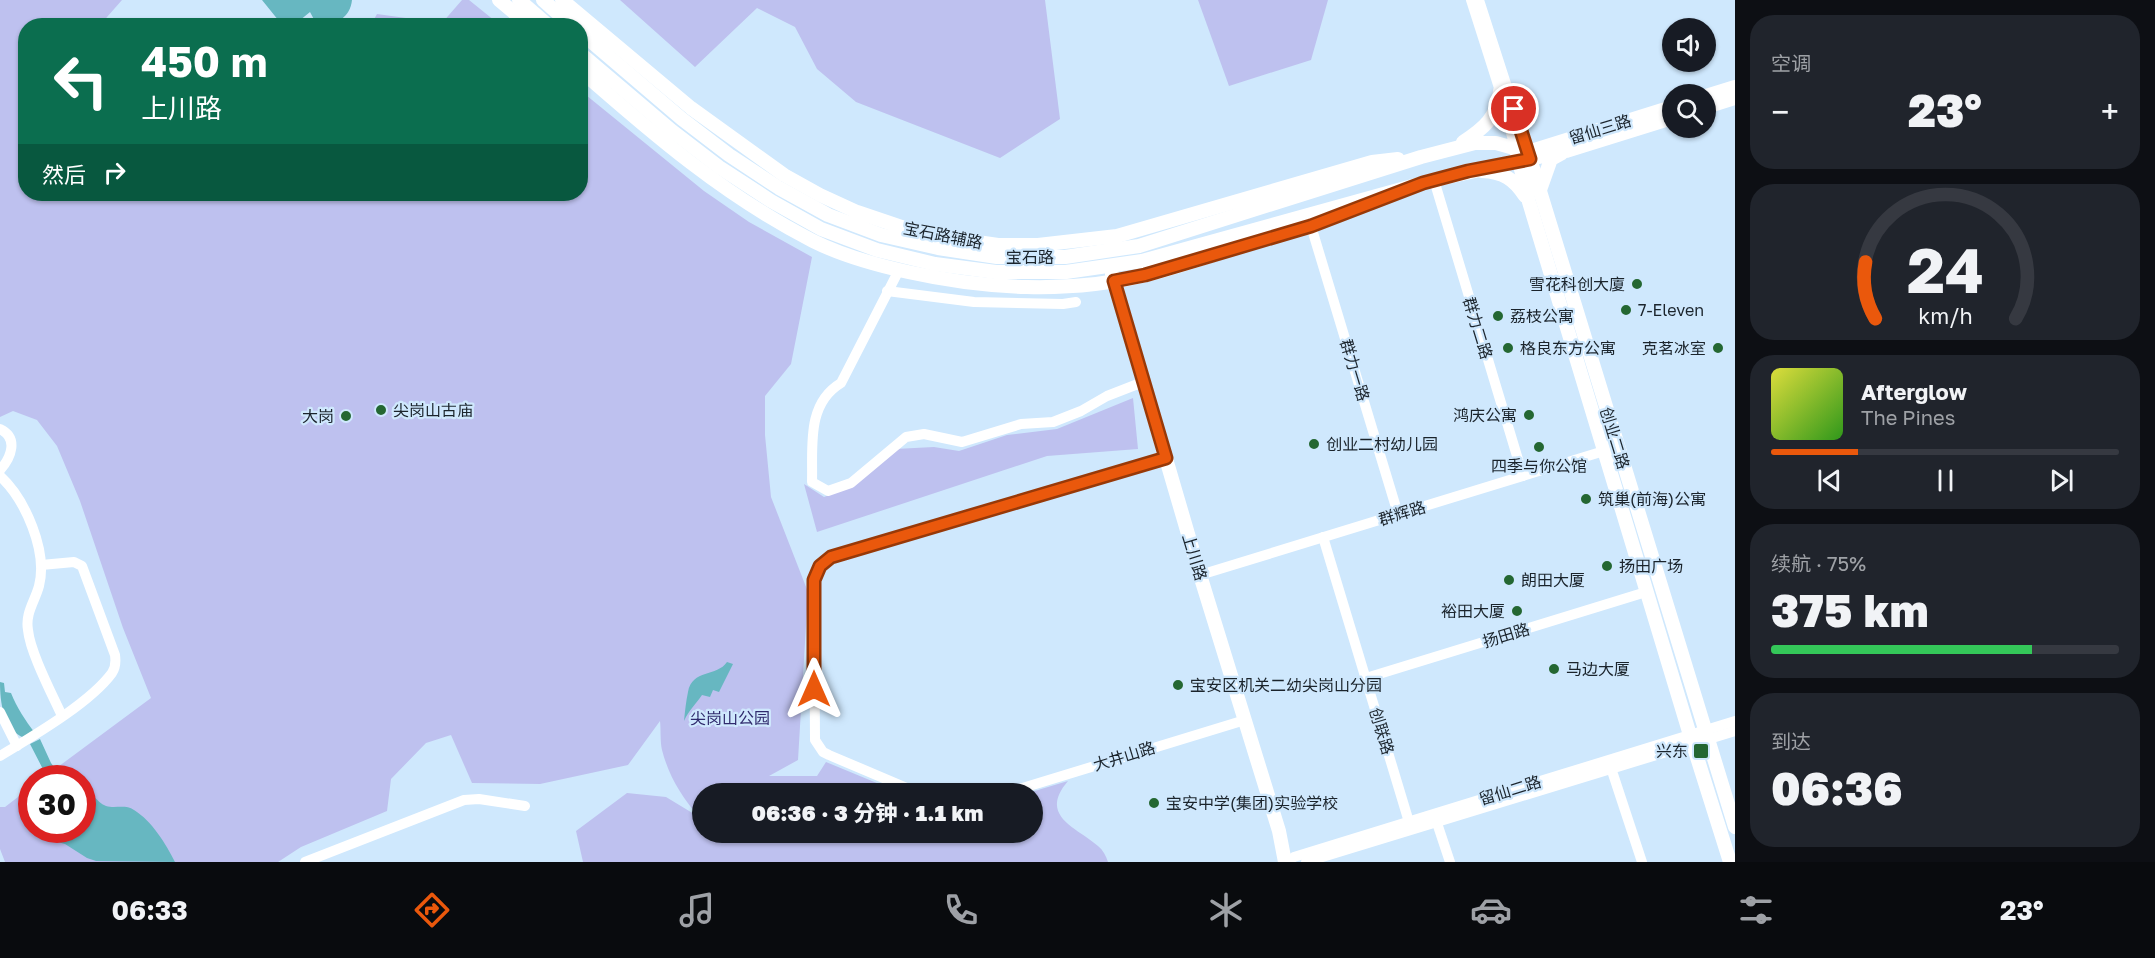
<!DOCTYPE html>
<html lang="zh">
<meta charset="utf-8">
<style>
:root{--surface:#171b24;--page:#20242c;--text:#f1f3f6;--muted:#9ea1a6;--line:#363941;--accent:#ea580c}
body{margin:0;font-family:"Golos Text","Noto Sans SC",sans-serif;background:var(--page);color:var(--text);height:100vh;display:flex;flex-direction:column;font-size:22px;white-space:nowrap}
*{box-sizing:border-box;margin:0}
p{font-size:20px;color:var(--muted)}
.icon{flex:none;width:33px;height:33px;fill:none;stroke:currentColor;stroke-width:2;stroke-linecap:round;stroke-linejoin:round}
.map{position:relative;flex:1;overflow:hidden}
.drawer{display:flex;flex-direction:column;gap:15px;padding:15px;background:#0d0f14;width:420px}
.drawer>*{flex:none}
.guide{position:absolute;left:18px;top:18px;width:570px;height:183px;border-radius:24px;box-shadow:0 2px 4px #0004;background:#0b6e4f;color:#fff;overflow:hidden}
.buttons{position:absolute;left:1662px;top:18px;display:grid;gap:12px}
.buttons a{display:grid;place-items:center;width:54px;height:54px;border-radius:50%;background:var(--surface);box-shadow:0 2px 4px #0004;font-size:30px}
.speed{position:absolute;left:18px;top:765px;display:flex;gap:12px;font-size:30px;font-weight:700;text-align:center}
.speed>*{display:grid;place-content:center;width:78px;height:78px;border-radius:50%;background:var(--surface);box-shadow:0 2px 4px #0004;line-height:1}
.speed .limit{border:9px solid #d22;background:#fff;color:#111}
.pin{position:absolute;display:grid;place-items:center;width:51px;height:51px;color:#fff;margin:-26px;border:3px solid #fff;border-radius:50%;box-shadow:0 2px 6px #0007}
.me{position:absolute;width:66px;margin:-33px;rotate:0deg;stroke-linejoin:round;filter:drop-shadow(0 0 4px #0008)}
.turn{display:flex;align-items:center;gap:21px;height:126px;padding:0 24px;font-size:27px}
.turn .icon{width:78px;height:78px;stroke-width:2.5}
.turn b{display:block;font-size:42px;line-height:51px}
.then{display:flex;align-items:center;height:57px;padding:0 24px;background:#0003;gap:12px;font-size:22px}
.big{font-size:45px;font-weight:800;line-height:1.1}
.drawer .card{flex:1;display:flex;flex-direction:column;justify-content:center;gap:9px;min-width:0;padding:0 21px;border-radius:24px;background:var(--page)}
.drawer .dial{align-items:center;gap:0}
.dial svg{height:156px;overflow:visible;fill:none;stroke:var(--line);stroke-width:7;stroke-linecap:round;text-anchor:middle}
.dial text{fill:var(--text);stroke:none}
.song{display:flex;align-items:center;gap:18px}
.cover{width:72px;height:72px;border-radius:9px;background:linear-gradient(135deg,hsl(60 70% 55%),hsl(110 70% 35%))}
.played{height:6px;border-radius:3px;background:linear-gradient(90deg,var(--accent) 25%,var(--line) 25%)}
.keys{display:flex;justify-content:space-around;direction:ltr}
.heat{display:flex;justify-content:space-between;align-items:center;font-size:33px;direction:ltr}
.charge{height:9px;border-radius:4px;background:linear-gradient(90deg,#34c759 75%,var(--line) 0)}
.trip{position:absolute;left:692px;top:783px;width:351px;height:60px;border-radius:30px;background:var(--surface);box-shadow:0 2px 4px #0004;font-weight:800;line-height:60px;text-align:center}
.menu{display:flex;height:96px;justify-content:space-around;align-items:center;background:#090b0e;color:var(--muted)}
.menu .icon{width:42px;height:42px}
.menu .on{color:var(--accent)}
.menu b{font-size:27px;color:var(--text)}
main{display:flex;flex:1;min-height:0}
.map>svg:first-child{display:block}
.green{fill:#bec1ef}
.water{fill:#67b7c1}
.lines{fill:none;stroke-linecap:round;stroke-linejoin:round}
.minor{stroke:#fff;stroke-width:10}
.major{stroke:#fff;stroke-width:14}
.route-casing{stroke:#983908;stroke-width:15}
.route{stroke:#ea580c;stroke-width:10}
.poi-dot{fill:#246732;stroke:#cfe8fd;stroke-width:2}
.labels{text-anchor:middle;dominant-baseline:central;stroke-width:4.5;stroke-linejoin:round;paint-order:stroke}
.street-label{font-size:16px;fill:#1b242c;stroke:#cfe8fd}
.poi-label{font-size:16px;fill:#1b242c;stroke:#cfe8fd;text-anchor:start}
.park-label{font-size:16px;fill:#302b6d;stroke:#cfe8fd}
</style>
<main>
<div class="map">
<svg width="1735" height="862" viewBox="0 0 1735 862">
<rect width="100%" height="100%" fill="#cfe8fd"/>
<!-- green -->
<g class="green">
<path d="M0,0H122L100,25L26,26V194H580L581,91L704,191L749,222L812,257L791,364L765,396V435L771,497L808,592L798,760L769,776H817L826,762L901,793L702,794V832H1032V794L1028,793L1068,781C1038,816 1076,827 1098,846C1103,850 1106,856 1108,862H583L576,831L627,793L666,797L699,817C682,797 669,777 662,750C660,741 661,730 660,721L628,765L540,784L472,783L451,735L426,743L391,779L387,811L301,847L278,862H5L0,849V807H5L31,787L32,830H82V778H43L151,698L123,628L80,501L57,446L37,420L13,411L0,417Z"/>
<polygon points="462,0 469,0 500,25 371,25 377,14 442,23"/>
<polygon points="620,0 1045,0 1060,119 1000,158 856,102 817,69 795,27 757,8 695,67"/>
<polygon points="1198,0 1328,0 1311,60 1229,86"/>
<polygon points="1133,398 1138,449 1047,456 817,532 804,484 824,497 854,486 895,449 934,447 959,451 1007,435 1057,429"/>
</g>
<!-- water -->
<g class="water">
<path d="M262,0H352C350,19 334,26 317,25L310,12L294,25L283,26Z"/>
<path d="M727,662L733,664L719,692L713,690L710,697L702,695C696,704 689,710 684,721C685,711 686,701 688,692C692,669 717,677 727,662Z"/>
<path d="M0,682L4,683L5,692L11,693C17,708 25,720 35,733L24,738C3,729 0,702 0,682Z"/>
<polygon points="40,739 51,763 59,774 51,778 47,777 30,744"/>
<path d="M83,783C90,790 96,802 106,806C115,809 125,804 134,810C152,821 166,844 175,862L96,861L87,858L65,844L46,839L43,835L42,830H82Z"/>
</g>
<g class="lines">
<!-- minor -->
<g class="minor">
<polyline points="1471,0 1500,91 1515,148"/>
<polyline points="1479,0 1528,152"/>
<polyline points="1434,180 1523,476"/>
<polyline points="1311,226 1398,514"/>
<path d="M899,270L841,383C806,404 813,447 812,482L828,491L851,483L906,437L924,434L962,442L1021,424L1053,422L1081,411L1107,396L1143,382"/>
<polyline points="887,291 974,302 1063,304 1076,302"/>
<path d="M0,429C19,438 11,458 0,470"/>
<path d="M0,476C25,499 48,551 39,586C35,601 25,613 28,630C30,652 52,694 62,716"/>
<polyline points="1323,537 1409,822"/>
<polyline points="1200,575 1604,451"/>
<polyline points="1366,678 1646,592"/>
<polyline points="0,712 17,746"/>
<path d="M0,756C33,736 90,703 112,673C116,667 116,662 115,655L82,566L74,562L41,565"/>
<polyline points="1613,774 1642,862"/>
<path d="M921,794L829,755L823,752L815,740L814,587C815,571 823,560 838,554L1166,458"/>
<polyline points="1003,794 1245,720"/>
<polyline points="1435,817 1450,862"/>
<polyline points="305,862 464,800 479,799 525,806"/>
<polyline points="1287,862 1294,857 1735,721"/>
<polyline points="1306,862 1735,731"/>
</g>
<!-- major -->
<g class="major">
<polyline points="499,0 530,26"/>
<polyline points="519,0 549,26"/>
<polyline points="543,0 572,26"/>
<polyline points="562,0 691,108 784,175 820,195 857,212 922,234 998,245 1038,245 1117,236 1372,162 1398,159"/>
<polyline points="580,32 682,119 729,155 779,188 828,215 881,235 938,248 997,257 1065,257 1139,246 1421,157 1475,143 1496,143 1528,152"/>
<polyline points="580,53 672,131 719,167 771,201 821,229 877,250 935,264 996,272 1066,272 1142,261 1434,180 1566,151 1672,118"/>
<path d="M580,70C654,135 725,196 813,241C843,256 876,265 908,272C984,289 1069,294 1146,275C1174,268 1201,259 1228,250C1267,239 1306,227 1345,213"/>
<polyline points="1706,96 1735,87"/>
<polyline points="1706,107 1735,98"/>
<path d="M1463,142C1483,129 1498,117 1500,91"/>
<polyline points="1528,152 1735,827"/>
<polyline points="1528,152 1672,107"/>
<polyline points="1517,153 1529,202 1690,735 1730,862"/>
<path d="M1482,171C1503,172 1514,179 1525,196"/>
<polyline points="1540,190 1551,159 1562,153"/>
<polyline points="1112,274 1200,575 1279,831 1285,862"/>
</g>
</g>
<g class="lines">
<!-- route casing -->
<g class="route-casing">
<polyline id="route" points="814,689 814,580 820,566 831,557 1166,458 1114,281 1145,275 1311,226 1423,183 1468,171 1530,159 1514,109"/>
</g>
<!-- route -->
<use href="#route" class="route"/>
</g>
<!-- markers -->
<g class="poi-dot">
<circle cx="1637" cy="284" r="6"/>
<circle cx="1626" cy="310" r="6"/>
<circle cx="1498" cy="316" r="6"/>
<circle cx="1508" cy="348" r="6"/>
<circle cx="1718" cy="348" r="6"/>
<circle cx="381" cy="410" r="6"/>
<circle cx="1529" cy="415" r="6"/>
<circle cx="346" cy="416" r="6"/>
<circle cx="1314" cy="444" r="6"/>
<circle cx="1539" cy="447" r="6"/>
<circle cx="1586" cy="499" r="6"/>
<circle cx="1607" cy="566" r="6"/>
<circle cx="1509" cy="580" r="6"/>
<circle cx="1517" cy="611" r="6"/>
<circle cx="1554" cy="669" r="6"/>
<circle cx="1178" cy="685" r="6"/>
<rect x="1693" y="743" width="16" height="16" rx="3"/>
<circle cx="1154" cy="803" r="6"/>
</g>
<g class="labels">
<!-- street labels -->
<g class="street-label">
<text transform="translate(1600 129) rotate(-17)">留仙三路</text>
<text transform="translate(943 235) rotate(11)">宝石路辅路</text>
<text x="1030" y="257">宝石路</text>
<text transform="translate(1478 328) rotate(73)">群力二路</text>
<text transform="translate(1355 370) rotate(73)">群力一路</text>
<text transform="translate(1615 438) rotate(73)">创业二路</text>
<text transform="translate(1402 513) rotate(-17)">群辉路</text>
<text transform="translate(1195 557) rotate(73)">上川路</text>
<text transform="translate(1506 635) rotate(-17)">扬田路</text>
<text transform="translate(1382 731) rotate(73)">创联路</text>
<text transform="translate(1124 756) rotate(-17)">大井山路</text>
<text transform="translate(1510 790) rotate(-17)">留仙二路</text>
</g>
<!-- poi labels -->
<g class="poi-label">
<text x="1625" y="284" text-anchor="end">雪花科创大廈</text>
<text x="1638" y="310">7-Eleven</text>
<text x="1510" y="316">荔枝公寓</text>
<text x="1520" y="348">格良东方公寓</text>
<text x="1706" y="348" text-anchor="end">克茗冰室</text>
<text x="393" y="410">尖岗山古庙</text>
<text x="1517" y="415" text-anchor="end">鸿庆公寓</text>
<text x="334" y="416" text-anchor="end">大岗</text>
<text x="1326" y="444">创业二村幼儿园</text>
<text x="1539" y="466" text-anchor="middle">四季与你公馆</text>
<text x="1598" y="499">筑巢(前海)公寓</text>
<text x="1619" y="566">扬田广场</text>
<text x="1521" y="580">朗田大厦</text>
<text x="1505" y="611" text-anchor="end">裕田大厦</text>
<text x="1566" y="669">马边大厦</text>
<text x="1190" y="685">宝安区机关二幼尖岗山分园</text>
<text x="1688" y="751" text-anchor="end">兴东</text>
<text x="1166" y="803">宝安中学(集团)实验学校</text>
</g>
<!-- park labels -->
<g class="park-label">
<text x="730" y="718">尖岗山公园</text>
</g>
</g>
</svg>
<div class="buttons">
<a><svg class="icon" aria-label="sound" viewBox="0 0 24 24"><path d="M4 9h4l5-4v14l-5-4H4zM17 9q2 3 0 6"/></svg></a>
<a><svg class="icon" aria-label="search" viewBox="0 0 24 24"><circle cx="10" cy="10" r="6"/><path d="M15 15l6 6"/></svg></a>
</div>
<div class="speed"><div class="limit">30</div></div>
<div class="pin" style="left:1514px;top:109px;background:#d93025"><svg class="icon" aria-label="arrive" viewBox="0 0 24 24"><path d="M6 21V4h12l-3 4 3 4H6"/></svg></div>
<svg class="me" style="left:814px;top:689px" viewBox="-20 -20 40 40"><path d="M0-17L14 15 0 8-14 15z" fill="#ea580c" stroke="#fff" stroke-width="4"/></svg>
<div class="trip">06:36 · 3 分钟 · 1.1 km</div>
<div class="guide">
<div class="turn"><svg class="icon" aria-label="left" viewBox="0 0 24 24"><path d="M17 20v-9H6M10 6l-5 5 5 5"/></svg><div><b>450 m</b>上川路</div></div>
<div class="then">然后<svg class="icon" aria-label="right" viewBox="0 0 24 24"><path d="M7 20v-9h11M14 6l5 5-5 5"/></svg></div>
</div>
</div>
<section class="drawer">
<div class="card"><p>空调</p>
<div class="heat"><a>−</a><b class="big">23°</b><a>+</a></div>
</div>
<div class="card dial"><svg viewBox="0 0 100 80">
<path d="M14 69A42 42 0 1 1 86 69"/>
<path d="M14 69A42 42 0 0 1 9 40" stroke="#ea580c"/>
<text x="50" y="56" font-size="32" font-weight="700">24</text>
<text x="50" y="72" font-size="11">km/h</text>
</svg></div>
<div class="card">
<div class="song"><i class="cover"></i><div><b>Afterglow</b><p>The Pines</p></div></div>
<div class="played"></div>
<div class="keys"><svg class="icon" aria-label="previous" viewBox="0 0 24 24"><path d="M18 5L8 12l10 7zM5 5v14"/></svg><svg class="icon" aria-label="pause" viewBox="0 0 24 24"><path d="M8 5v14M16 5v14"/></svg><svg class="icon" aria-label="next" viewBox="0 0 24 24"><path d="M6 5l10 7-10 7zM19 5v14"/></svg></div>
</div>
<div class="card"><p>续航 · 75%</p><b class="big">375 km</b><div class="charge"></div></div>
<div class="card"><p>到达</p><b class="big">06:36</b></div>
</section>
</main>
<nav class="menu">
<b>06:33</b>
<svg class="icon on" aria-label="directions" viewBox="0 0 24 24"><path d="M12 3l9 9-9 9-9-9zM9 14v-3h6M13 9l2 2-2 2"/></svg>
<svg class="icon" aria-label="music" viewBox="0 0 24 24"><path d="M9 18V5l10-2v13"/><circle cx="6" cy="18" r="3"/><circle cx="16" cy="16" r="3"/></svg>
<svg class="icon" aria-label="phone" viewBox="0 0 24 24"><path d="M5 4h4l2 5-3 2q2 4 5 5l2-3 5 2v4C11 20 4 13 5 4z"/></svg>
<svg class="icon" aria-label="climate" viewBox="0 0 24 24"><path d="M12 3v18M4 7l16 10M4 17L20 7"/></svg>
<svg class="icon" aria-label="car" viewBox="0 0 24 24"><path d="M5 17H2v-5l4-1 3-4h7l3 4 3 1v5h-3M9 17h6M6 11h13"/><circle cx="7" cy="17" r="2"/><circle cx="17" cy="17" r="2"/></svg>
<svg class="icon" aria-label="filters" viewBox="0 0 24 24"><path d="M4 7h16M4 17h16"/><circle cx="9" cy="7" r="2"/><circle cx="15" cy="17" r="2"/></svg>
<b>23°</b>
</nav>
